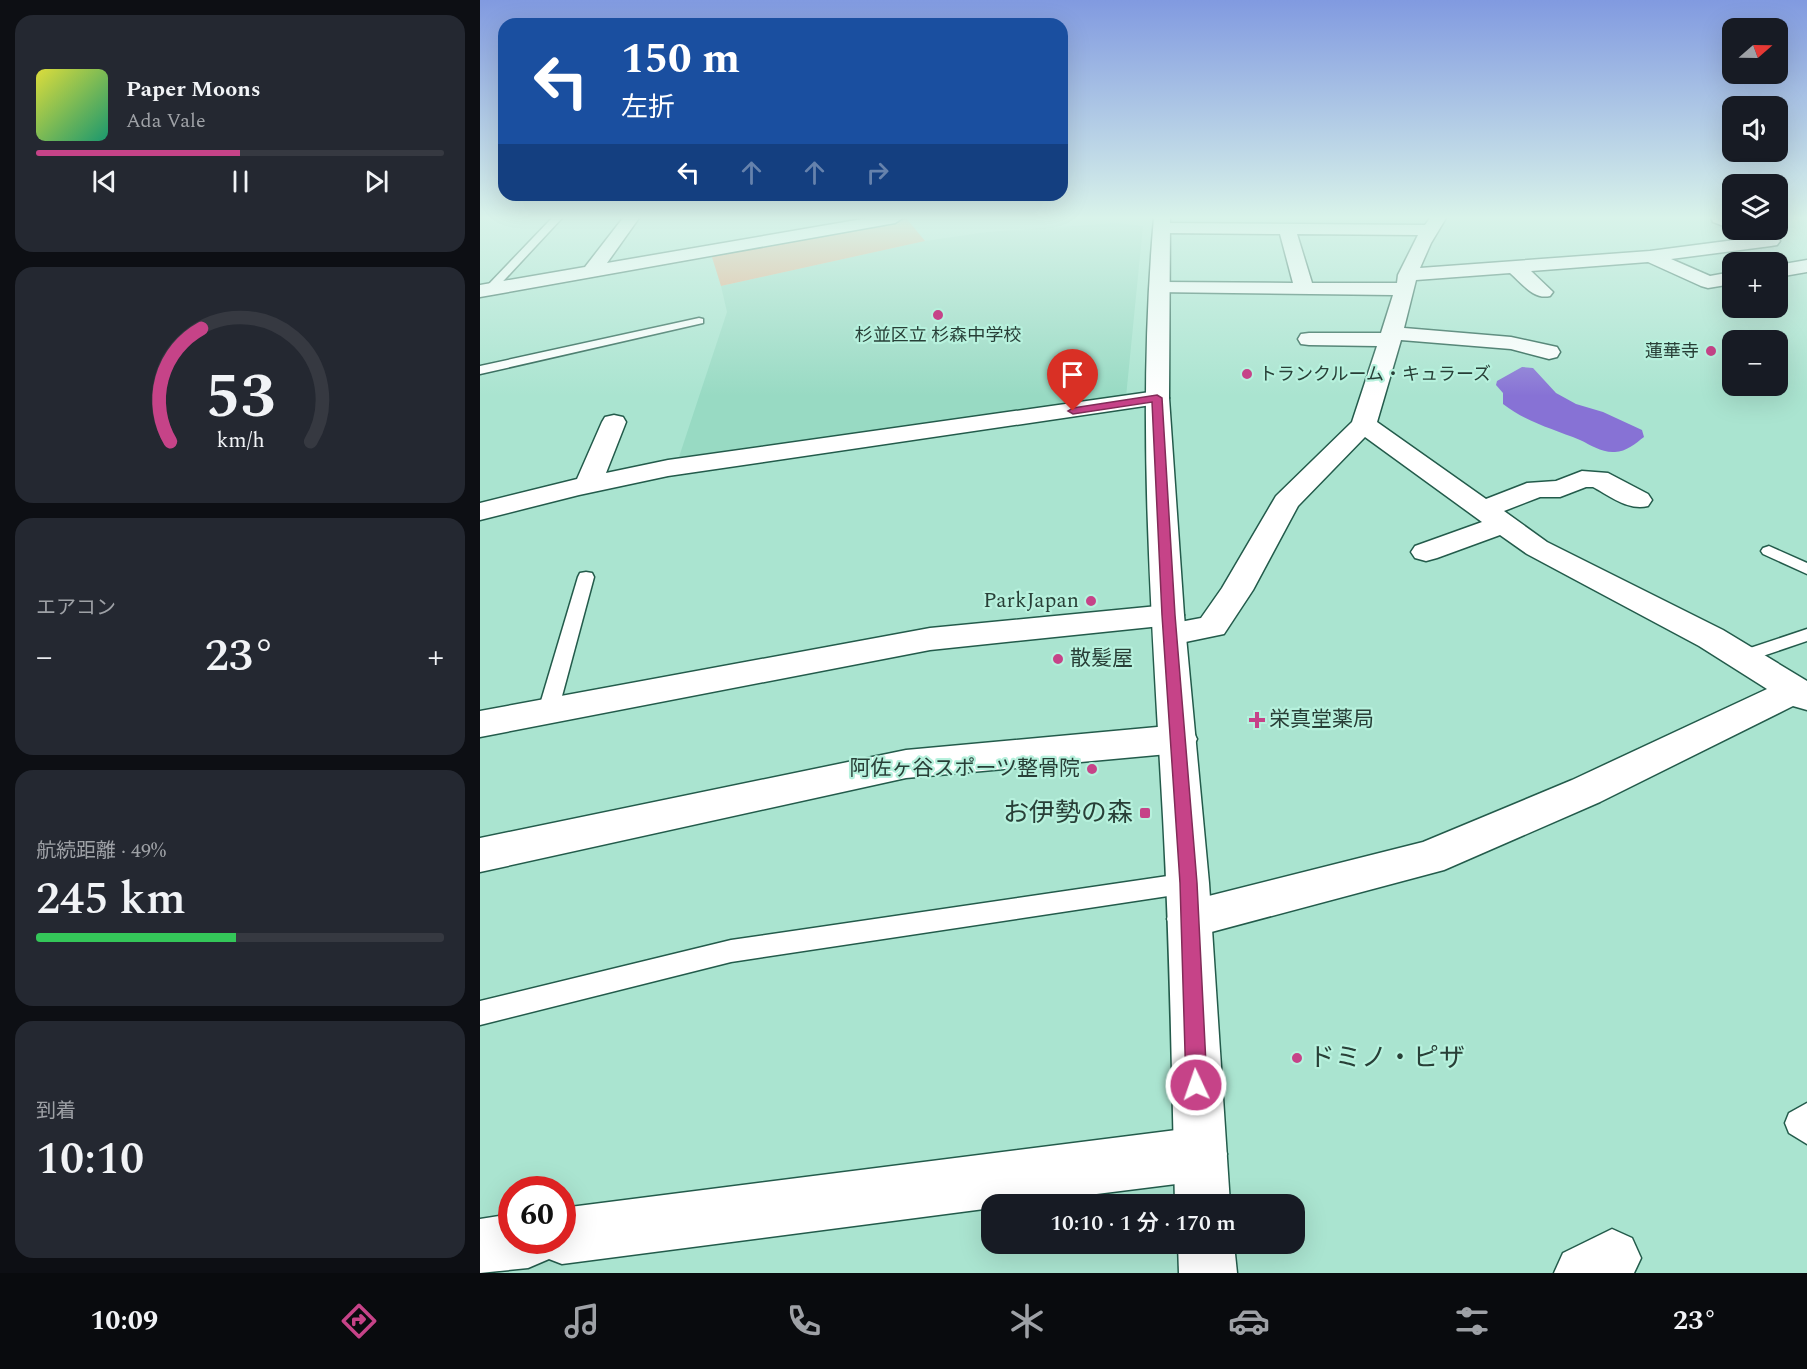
<!DOCTYPE html>
<html lang="ja">
<meta charset="utf-8">
<style>
:root{--surface:#171b24;--page:#242831;--text:#f1f3f6;--muted:#9ea1a6;--line:#363941;--accent:#c64388}
body{margin:0;font-family:Spectral,"Noto Sans JP",serif;background:var(--page);color:var(--text);height:100vh;display:flex;flex-direction:column;font-size:22px;white-space:nowrap}
*{box-sizing:border-box;margin:0}
p{font-size:20px;color:var(--muted)}
.icon{flex:none;width:33px;height:33px;fill:none;stroke:currentColor;stroke-width:2;stroke-linecap:round;stroke-linejoin:round}
.map{position:relative;flex:1;overflow:hidden}
.sheet{display:flex;flex-direction:column;gap:15px;padding:15px;background:#0d0f14;width:480px}
.sheet>*{flex:none}
.guide{position:absolute;left:18px;top:18px;width:570px;height:183px;border-radius:18px;box-shadow:0 6px 24px #0002;background:#1a4fa0;color:#fff;overflow:hidden}
.needle{width:39px;rotate:70deg}
.buttons{position:absolute;left:1242px;top:18px;display:grid;gap:12px}
.buttons a{display:grid;place-items:center;width:66px;height:66px;border-radius:12px;background:var(--surface);box-shadow:0 6px 24px #0002;font-size:30px}
.speed{position:absolute;left:18px;top:1176px;display:flex;gap:12px;font-size:30px;font-weight:700;text-align:center}
.speed>*{display:grid;place-content:center;width:78px;height:78px;border-radius:50%;background:var(--surface);box-shadow:0 6px 24px #0002;line-height:1}
.speed .limit{border:9px solid #d22;background:#fff;color:#111}
.pin{position:absolute;display:grid;place-items:center;width:51px;height:51px;color:#fff;margin:-62px -26px;border-radius:50% 50% 50% 0;rotate:-45deg;box-shadow:0 0 6px #0007}
.pin .icon{rotate:45deg}
.me{position:absolute;width:66px;margin:-33px;rotate:357deg;stroke-linejoin:round;filter:drop-shadow(0 0 4px #0008)}
.turn{display:flex;align-items:center;gap:21px;height:126px;padding:0 24px;font-size:27px}
.turn .icon{width:78px;height:78px;stroke-width:2.5}
.turn b{display:block;font-size:42px;line-height:51px}
.lanes{display:flex;align-items:center;height:57px;padding:0 24px;background:#0003;justify-content:center;gap:30px;direction:ltr}
.lanes .off{opacity:.35}
.big{font-size:45px;font-weight:600;line-height:1.1}
.sheet .widget{flex:1;display:flex;flex-direction:column;justify-content:center;gap:9px;min-width:0;padding:0 21px;border-radius:18px;background:var(--page)}
.sheet .dial{align-items:center;gap:0}
.dial svg{height:156px;overflow:visible;fill:none;stroke:var(--line);stroke-width:7;stroke-linecap:round;text-anchor:middle}
.dial text{fill:var(--text);stroke:none}
.song{display:flex;align-items:center;gap:18px}
.cover{width:72px;height:72px;border-radius:9px;background:linear-gradient(135deg,hsl(60 70% 55%),hsl(160 70% 35%))}
.played{height:6px;border-radius:3px;background:linear-gradient(90deg,var(--accent) 50%,var(--line) 50%)}
.keys{display:flex;justify-content:space-around;direction:ltr}
.heat{display:flex;justify-content:space-between;align-items:center;font-size:33px;direction:ltr}
.charge{height:9px;border-radius:4px;background:linear-gradient(90deg,#34c759 49%,var(--line) 0)}
.trip{position:absolute;left:501px;top:1194px;width:324px;height:60px;border-radius:18px;background:var(--surface);box-shadow:0 6px 24px #0002;font-weight:600;line-height:60px;text-align:center}
.tab-bar{display:flex;height:96px;justify-content:space-around;align-items:center;background:#090b0e;color:var(--muted)}
.tab-bar .icon{width:42px;height:42px}
.tab-bar .current{color:var(--accent)}
.tab-bar b{font-size:27px;color:var(--text)}
main{display:flex;flex:1;min-height:0}
.map>svg:first-child{display:block}
.built{fill:#98dac3}
.green{fill:#eaa67e}
.water{fill:#8772d5}
.lines{fill:none;stroke-linecap:round;stroke-linejoin:round}
.lane-casing{stroke:#235b4b;stroke-width:3}
.street-casing{stroke:#235b4b;stroke-width:3}
.primary-casing{stroke:#235b4b;stroke-width:3}
.lane{fill:#fff;fill-rule:evenodd}
.street{fill:#fff;fill-rule:evenodd}
.primary{fill:#fff;fill-rule:evenodd}
.route{fill:#c64388;stroke:#812c58;stroke-width:1.5}
.poi-dot{fill:#c64388;stroke:#b7f1dd;stroke-width:2}
.labels{text-anchor:middle;dominant-baseline:central;stroke-width:4.5;stroke-linejoin:round;paint-order:stroke}
.far-poi-label{font-size:18px;fill:#283f37;stroke:#b7f1dd}
.poi-label{font-size:21px;fill:#283f37;stroke:#b7f1dd;text-anchor:end}
.near-poi-label{font-size:26px;fill:#283f37;stroke:#b7f1dd;text-anchor:end}
</style>
<main>
<section class="sheet">
<div class="widget">
<div class="song"><i class="cover"></i><div><b>Paper Moons</b><p>Ada Vale</p></div></div>
<div class="played"></div>
<div class="keys"><svg class="icon" aria-label="previous" viewBox="0 0 24 24"><path d="M18 5L8 12l10 7zM5 5v14"/></svg><svg class="icon" aria-label="pause" viewBox="0 0 24 24"><path d="M8 5v14M16 5v14"/></svg><svg class="icon" aria-label="next" viewBox="0 0 24 24"><path d="M6 5l10 7-10 7zM19 5v14"/></svg></div>
</div>
<div class="widget dial"><svg viewBox="0 0 100 80">
<path d="M14 69A42 42 0 1 1 86 69"/>
<path d="M14 69A42 42 0 0 1 30 11" stroke="#c64388"/>
<text x="50" y="56" font-size="32" font-weight="700">53</text>
<text x="50" y="72" font-size="11">km/h</text>
</svg></div>
<div class="widget"><p>エアコン</p>
<div class="heat"><a>−</a><b class="big">23°</b><a>+</a></div>
</div>
<div class="widget"><p>航続距離 · 49%</p><b class="big">245 km</b><div class="charge"></div></div>
<div class="widget"><p>到着</p><b class="big">10:10</b></div>
</section>
<div class="map">
<svg width="1327" height="1273" viewBox="0 0 1327 1273">
<rect width="100%" height="100%" fill="#aae4d0"/>
<!-- built -->
<polygon class="built" points="636,223 663,226 646,397 199,457 247,312 241,286 445,241 507,232"/>
<!-- green -->
<polygon class="green" points="426,218 445,241 241,286 231,254"/>
<!-- water -->
<path class="water" d="M1042,367L1053,368L1076,393L1096,404L1123,412L1162,430L1164,437C1156,443 1146,452 1135,452C1122,453 1111,445 1100,440C1073,429 1046,422 1023,404V393L1016,385L1017,381Z"/>
<g class="lines">
<!-- lane casing -->
<g class="lane-casing">
<g id="lane">
<polygon points="72,218 82,218 14,291 6,291 6,287"/>
<polygon points="219,318 223,319 223,323 0,374 0,366"/>
<polygon points="1289,546 1327,563 1327,574 1283,554 1281,551 1283,548"/>
<polygon points="106,572 112,573 114,577 78,711 75,716 68,718 61,716 58,711 98,577 100,573"/>
<polygon points="1327,629 1327,641 1262,663 1255,661 1253,657 1255,653"/>
<polygon points="708,873 716,876 720,883 716,890 708,893 251,962 0,1025 0,1001 251,940"/>
<polygon points="1327,1103 1327,1144 1309,1133 1305,1123 1309,1113"/>
</g>
</g>
<!-- street casing -->
<g class="street-casing">
<g id="street">
<polygon points="143,218 159,218 127,263 388,218 423,218 415,223 0,297 0,285 105,267"/>
<path d="M950,218H966L951,243L940,268L1170,251L1270,238L1259,234L1257,230C1271,230 1290,228 1300,241L1297,245L1291,246L1191,259L1230,276L1252,272V284L1228,288L1221,286L1168,262L1051,271L1073,292L1070,296C1053,300 1042,283 1030,273L936,280L924,328L1031,337L1077,347L1080,352L1077,357L1069,359L1031,349L921,340L897,422L1006,499L1047,483L1076,481L1102,471L1128,473L1168,494L1172,500L1168,506C1148,511 1130,496 1113,487H1106L1080,497H1060L1024,511L1067,542L1243,630L1327,681V710L1313,706L1120,802L964,870L709,938L693,933L687,919L693,905L943,842L1092,780L1287,689L1219,646L1047,554L1020,535L957,558L946,561L935,558L931,552L935,546L1002,522L885,437L818,506L773,590L744,634L691,645L679,642L675,634L681,626L450,650L0,737V711L450,628L688,605L699,608L704,615L700,622L721,618L742,588L796,496L872,422L897,346L829,345L821,344L818,339L821,334L829,333H901L913,295L674,292L671,288L674,284L681,282L813,283L800,234L683,233L677,232L674,228L677,224L683,223L945,225ZM817,234L938,235L918,275L917,283H832Z"/>
<polygon points="1231,218 1252,218 1252,229 1233,222"/>
<polygon points="1327,260 1327,272 1298,277 1298,265"/>
<polygon points="677,391 685,393 689,398 685,403 188,476 99,495 0,520 0,503 97,479 122,422 125,417 134,415 143,417 146,422 126,473 188,460"/>
<polygon points="699,725 712,729 717,739 712,749 699,753 426,778 0,872 0,838 426,750"/>
<polygon points="720,1127 739,1135 747,1154 739,1173 720,1181 537,1204 512,1204 512,1208 82,1264 69,1259 48,1268 0,1273 0,1219 32,1214 32,1240 82,1240 82,1208"/>
<polygon points="1132,1229 1152,1238 1161,1258 1154,1273 1074,1273 1083,1253"/>
</g>
</g>
<!-- primary casing -->
<g class="primary-casing">
<g id="primary">
<path d="M674,218H690L689,398L704,615L729,883L750,1204H695C692,1075 690,946 683,817C672,618 656,417 674,218Z"/>
<polygon points="698,1244 754,1244 757,1273 699,1273"/>
</g>
</g>
<!-- lane -->
<use href="#lane" class="lane"/>
<!-- street -->
<use href="#street" class="street"/>
<!-- primary -->
<use href="#primary" class="primary"/>
</g>
<!-- sky -->
<linearGradient id="sky" x2="0" y2="1"><stop stop-color="#819ae0"/><stop offset="0.55" stop-color="#d9f3ea"/><stop offset="1" stop-color="#d9f3ea" stop-opacity="0"/></linearGradient>
<rect width="1327" height="396" fill="url(#sky)"/>
<!-- route -->
<polygon class="route" points="677,395 682,398 695,615 717,883 727,1085 724,1092 716,1095 709,1092 706,1085 700,883 682,615 672,402 593,414 588,411 593,408"/>
<!-- markers -->
<g class="poi-dot">
<circle cx="458" cy="315" r="6"/>
<circle cx="1231" cy="351" r="6"/>
<circle cx="767" cy="374" r="6"/>
<circle cx="611" cy="601" r="6"/>
<circle cx="578" cy="659" r="6"/>
<path d="M774 711h6v6h6v6h-6v6h-6v-6h-6v-6h6z"/>
<circle cx="612" cy="769" r="6"/>
<rect x="659" y="807" width="12" height="12" rx="3"/>
<circle cx="817" cy="1058" r="6"/>
</g>
<g class="labels">
<!-- far-poi labels -->
<g class="far-poi-label">
<text x="458" y="335">杉並区立 杉森中学校</text>
<text x="1219" y="351" text-anchor="end">蓮華寺</text>
<text x="779" y="374" text-anchor="start">トランクルーム・キュラーズ</text>
</g>
<!-- poi labels -->
<g class="poi-label">
<text x="599" y="601">ParkJapan</text>
<text x="590" y="659" text-anchor="start">散髪屋</text>
<text x="789" y="720" text-anchor="start">栄真堂薬局</text>
<text x="600" y="769">阿佐ヶ谷スポーツ整骨院</text>
</g>
<!-- near-poi labels -->
<g class="near-poi-label">
<text x="653" y="813">お伊勢の森</text>
<text x="829" y="1058" text-anchor="start">ドミノ・ピザ</text>
</g>
</g>
</svg>
<div class="buttons">
<a><svg class="needle" viewBox="-14 -14 28 28"><path d="M0-13l5 13h-10z" fill="#e53935"/><path d="M0 13l5-13h-10z" fill="#9ea1a6"/></svg></a>
<a><svg class="icon" aria-label="sound" viewBox="0 0 24 24"><path d="M4 9h4l5-4v14l-5-4H4zM17 9q2 3 0 6"/></svg></a>
<a><svg class="icon" aria-label="layers" viewBox="0 0 24 24"><path d="M12 4l9 5-9 5-9-5zM3 14l9 5 9-5"/></svg></a>
<a>+</a>
<a>−</a>
</div>
<div class="speed"><div class="limit">60</div></div>
<div class="pin" style="left:593px;top:411px;background:#d93025"><svg class="icon" aria-label="arrive" viewBox="0 0 24 24"><path d="M6 21V4h12l-3 4 3 4H6"/></svg></div>
<svg class="me" style="left:716px;top:1085px" viewBox="-20 -20 40 40"><circle r="17" fill="#c64388" stroke="#fff" stroke-width="3"/><path d="M0-11L8 9 0 5-8 9z" fill="#fff"/></svg>
<div class="trip">10:10 · 1 分 · 170 m</div>
<div class="guide">
<div class="turn"><svg class="icon" aria-label="left" viewBox="0 0 24 24"><path d="M17 20v-9H6M10 6l-5 5 5 5"/></svg><div><b>150 m</b>左折</div></div>
<div class="lanes"><svg class="icon" aria-label="left" viewBox="0 0 24 24"><path d="M17 20v-9H6M10 6l-5 5 5 5"/></svg><svg class="icon off" aria-label="ahead" viewBox="0 0 24 24"><path d="M12 20V5M6 11l6-6 6 6"/></svg><svg class="icon off" aria-label="ahead" viewBox="0 0 24 24"><path d="M12 20V5M6 11l6-6 6 6"/></svg><svg class="icon off" aria-label="right" viewBox="0 0 24 24"><path d="M7 20v-9h11M14 6l5 5-5 5"/></svg></div>
</div>
</div>
</main>
<nav class="tab-bar">
<b>10:09</b>
<svg class="icon current" aria-label="directions" viewBox="0 0 24 24"><path d="M12 3l9 9-9 9-9-9zM9 14v-3h6M13 9l2 2-2 2"/></svg>
<svg class="icon" aria-label="music" viewBox="0 0 24 24"><path d="M9 18V5l10-2v13"/><circle cx="6" cy="18" r="3"/><circle cx="16" cy="16" r="3"/></svg>
<svg class="icon" aria-label="phone" viewBox="0 0 24 24"><path d="M5 4h4l2 5-3 2q2 4 5 5l2-3 5 2v4C11 20 4 13 5 4z"/></svg>
<svg class="icon" aria-label="climate" viewBox="0 0 24 24"><path d="M12 3v18M4 7l16 10M4 17L20 7"/></svg>
<svg class="icon" aria-label="car" viewBox="0 0 24 24"><path d="M5 17H2v-5l4-1 3-4h7l3 4 3 1v5h-3M9 17h6M6 11h13"/><circle cx="7" cy="17" r="2"/><circle cx="17" cy="17" r="2"/></svg>
<svg class="icon" aria-label="filters" viewBox="0 0 24 24"><path d="M4 7h16M4 17h16"/><circle cx="9" cy="7" r="2"/><circle cx="15" cy="17" r="2"/></svg>
<b>23°</b>
</nav>
